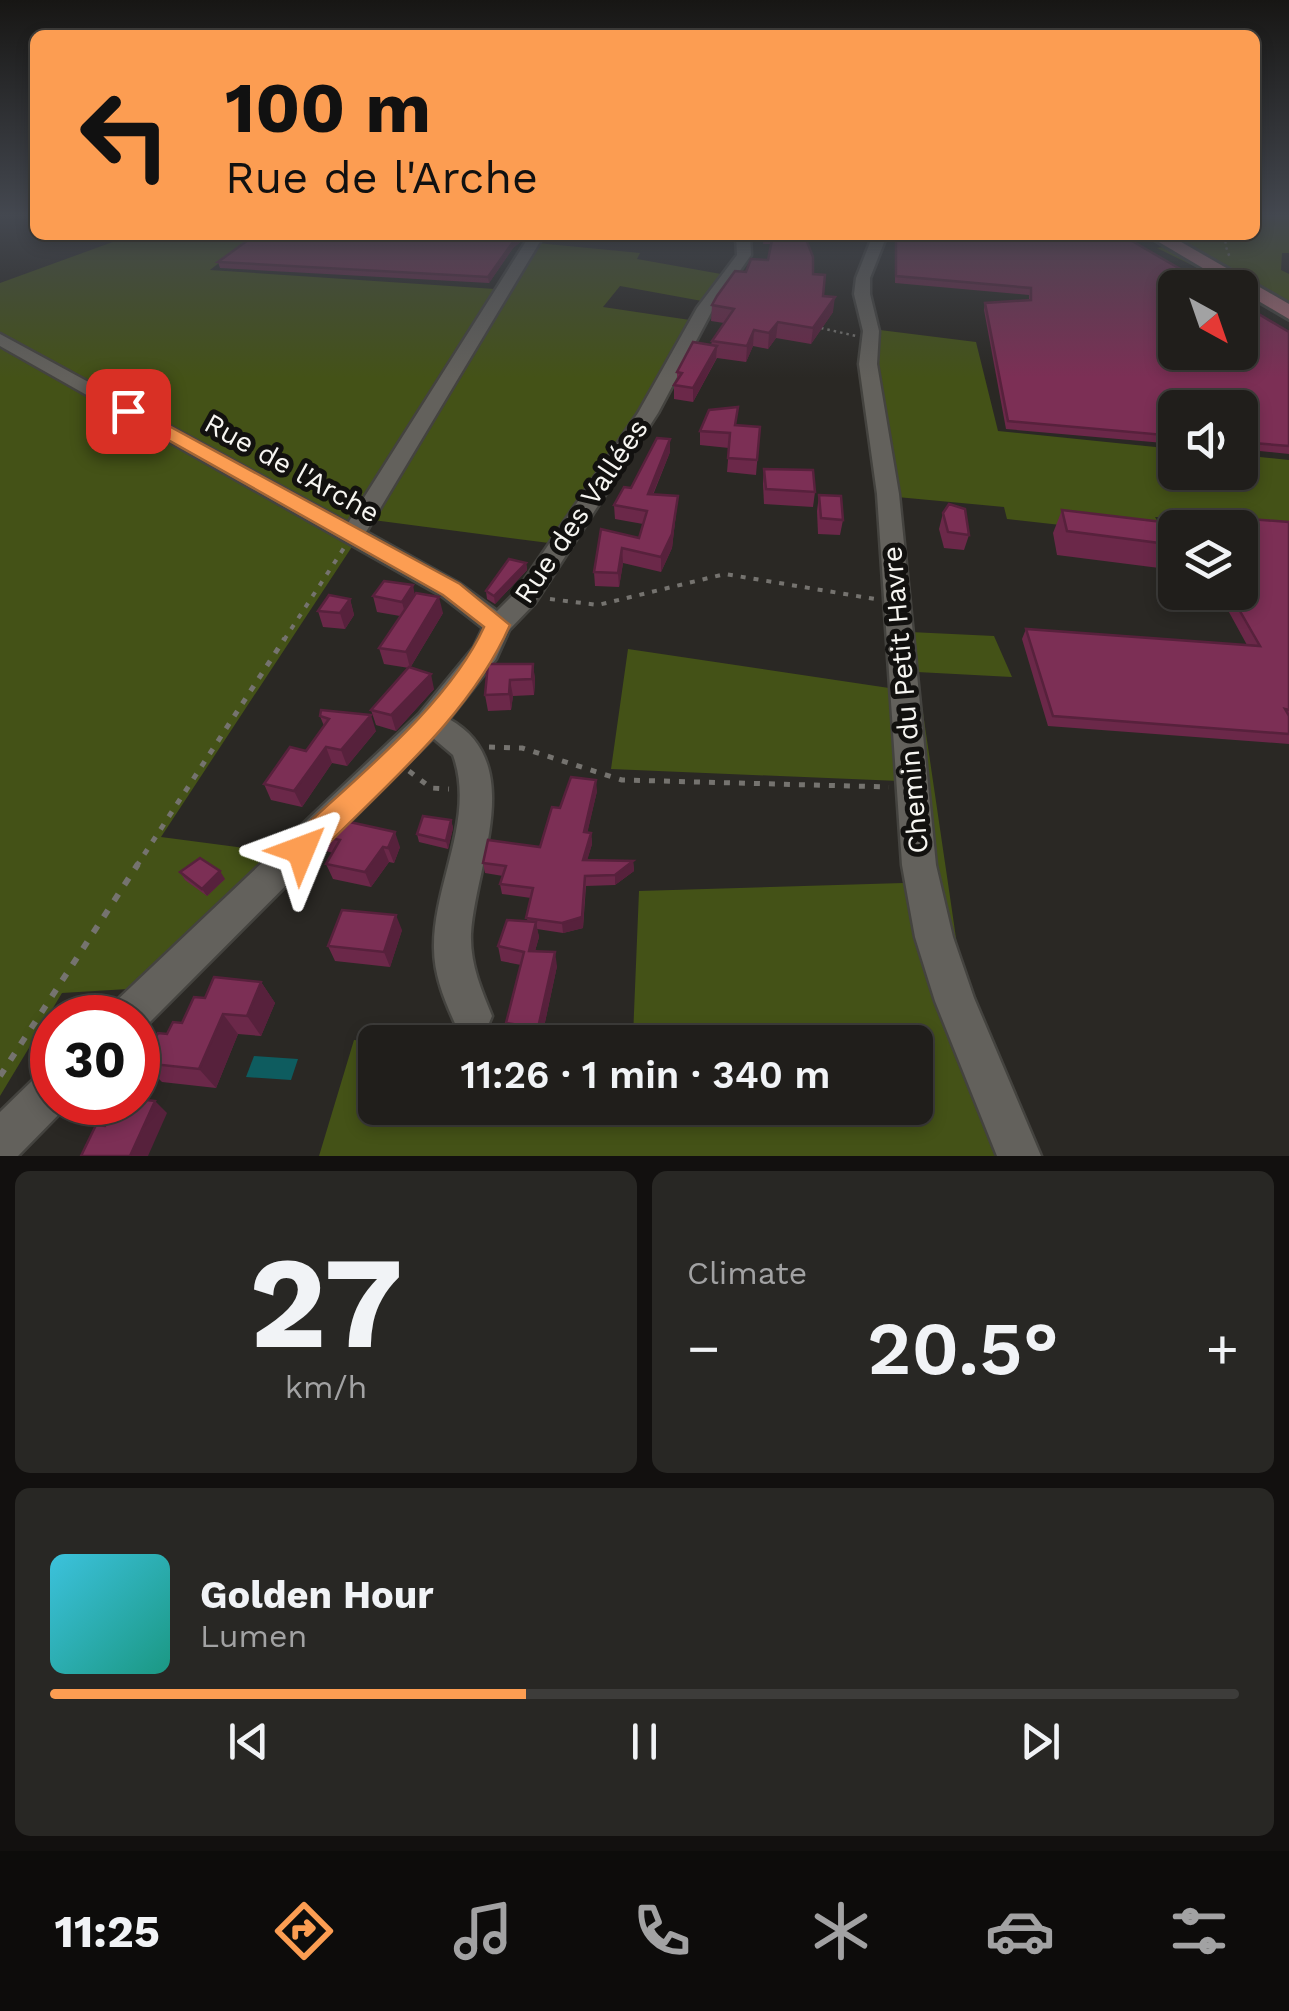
<!DOCTYPE html>
<meta charset="utf-8">
<style>
:root{--surface:#201e1b;--page:#282724;--text:#f1f3f6;--muted:#a2a2a3;--line:#3d3c3a;--accent:#fc9d52}
body{margin:0;font-family:"Work Sans",sans-serif;background:var(--page);color:var(--text);height:100vh;display:flex;flex-direction:column;font-size:38px;white-space:nowrap}
*{box-sizing:border-box;margin:0}
p{font-size:32px;color:var(--muted)}
.icon{flex:none;width:55px;height:55px;fill:none;stroke:currentColor;stroke-width:2;stroke-linecap:round;stroke-linejoin:round}
.map{position:relative;height:1156px;overflow:hidden}
.drawer{display:flex;flex-direction:column;gap:15px;padding:15px;background:#12100f;flex:1}
.drawer>*{flex:none}
.top-card{position:absolute;left:30px;top:30px;width:1230px;height:210px;border-radius:15px;box-shadow:0 5px 15px #0003,0 0 0 2px var(--line);background:#fc9d52;color:#111;overflow:hidden}
.needle{width:65px;rotate:140deg}
.buttons{position:absolute;left:1158px;top:270px;display:grid;gap:20px}
.buttons a{display:grid;place-items:center;width:100px;height:100px;border-radius:15px;background:var(--surface);box-shadow:0 5px 15px #0003,0 0 0 2px var(--line);font-size:50px}
.speed{position:absolute;left:30px;top:995px;display:flex;gap:20px;font-size:50px;font-weight:700;text-align:center}
.speed>*{display:grid;place-content:center;width:130px;height:130px;border-radius:50%;background:var(--surface);box-shadow:0 5px 15px #0003,0 0 0 2px var(--line);line-height:1}
.speed .limit{border:15px solid #d22;background:#fff;color:#111}
.pin{position:absolute;display:grid;place-items:center;width:85px;height:85px;color:#fff;margin:-42px;border-radius:20px;box-shadow:0 5px 15px #0006}
.me{position:absolute;width:110px;margin:-55px;rotate:46deg;stroke-linejoin:round;filter:drop-shadow(0 0 8px #0008)}
.turn{display:flex;align-items:center;gap:35px;height:210px;padding:0 30px;font-size:45px}
.turn .icon{width:130px;height:130px;stroke-width:2.5}
.turn b{display:block;font-size:70px;line-height:85px}
.big{font-size:75px;font-weight:600;line-height:1.1}
.drawer .tile{flex:1;display:flex;flex-direction:column;justify-content:center;gap:15px;min-width:0;padding:0 35px;border-radius:15px;background:var(--page)}
.drawer .dial{align-items:center;gap:0}
.dial b{font-size:130px;line-height:1}
.song{display:flex;align-items:center;gap:30px}
.cover{width:120px;height:120px;border-radius:15px;background:linear-gradient(135deg,hsl(190 70% 55%),hsl(170 70% 35%))}
.played{height:10px;border-radius:5px;background:linear-gradient(90deg,var(--accent) 40%,var(--line) 40%)}
.keys{display:flex;justify-content:space-around;direction:ltr}
.heat{display:flex;justify-content:space-between;align-items:center;font-size:55px;direction:ltr}
.drawer .tiles{flex:1;display:grid;gap:15px;grid-template-columns:1fr 1fr}
.tile:last-child{grid-column:span 2}
.trip{position:absolute;left:358px;top:1025px;width:575px;height:100px;border-radius:15px;background:var(--surface);box-shadow:0 5px 15px #0003,0 0 0 2px var(--line);font-weight:600;line-height:100px;text-align:center}
.menu{display:flex;height:160px;justify-content:space-around;align-items:center;background:#0d0c0b;color:var(--muted)}
.menu .icon{width:70px;height:70px}
.menu .active{color:var(--accent)}
.menu b{font-size:45px;color:var(--text)}
.map>svg:first-child{display:block}
.green{fill:#445217}
.water{fill:#0e5c5f}
.lines{fill:none;stroke-linecap:round;stroke-linejoin:round}
.minor-casing{stroke:#44433f;stroke-width:5}
.major-casing{stroke:#44433f;stroke-width:6}
.path-far3{stroke:#75736f;stroke-width:2.5;stroke-dasharray:2.5 4;stroke-linecap:butt}
.path-far2{stroke:#75736f;stroke-width:4;stroke-dasharray:5 8;stroke-linecap:butt}
.path-far1{stroke:#75736f;stroke-width:5;stroke-dasharray:6 9;stroke-linecap:butt}
.path{stroke:#75736f;stroke-width:6;stroke-dasharray:8 11;stroke-linecap:butt}
.minor{fill:#63615c;fill-rule:evenodd}
.major{fill:#a06973;fill-rule:evenodd}
.wall{fill:#6b2849}
.shaded-wall{fill:#57213c}
.building{fill:#7c2f55;stroke:#57213c;stroke-width:2.5}
.route{fill:#fc9d52;stroke:#a46635;stroke-width:2.5}
.labels{text-anchor:middle;dominant-baseline:central;stroke-width:10;stroke-linejoin:round;paint-order:stroke}
.street-label{font-size:28px;fill:#f6f5f1;stroke:#12110f}
</style>
<div class="map">
<svg width="1289" height="1156" viewBox="0 0 1289 1156">
<rect width="100%" height="100%" fill="#2a2824"/>
<!-- green -->
<g class="green">
<polygon points="1255,216 1289,216 1289,253 1282,253 1281,270 1289,274 1289,322 1255,296 1157,248 1178,244 1162,235 1255,235"/>
<polygon points="132,235 254,235 210,270 511,290 537,243 640,253 637,259 721,274 702,301 620,286 603,307 690,320 641,409 549,543 373,520 363,530 161,837 275,852 128,989 62,993 0,1096 0,283"/>
<polygon points="880,330 976,342 998,431 1175,449 1175,472 1240,472 1240,455 1289,460 1289,524 1155,517 1168,537 1007,519 1004,507 897,497 875,365"/>
<polygon points="889,631 994,636 1012,677 917,672 960,965 1039,1156 319,1156 354,1040 382,1042 375,1042 375,1108 915,1108 915,1042 611,1042 633,1037 639,891 903,883 899,781 611,769 628,649 889,688"/>
</g>
<!-- water -->
<polygon class="water" points="254,1056 298,1059 291,1080 246,1077"/>
<g class="lines">
<!-- minor casing -->
<g class="minor-casing">
<g id="minor">
<path d="M530,235H544L366,532L460,584L497,611L517,591L638,413L697,308L737,255L736,235H750L751,255L713,309L658,413L535,603L509,630L496,659L449,719C528,763 475,865 471,934C470,964 481,989 492,1016L486,1030L472,1036L458,1030C446,1004 434,977 434,948C433,884 476,818 453,755L433,738L138,1034V1018H107L113,1004L419,714L474,647L483,628L442,596L0,346V334L348,523Z"/>
<polygon points="873,235 887,235 870,278 870,294 879,331 877,364 899,494 936,865 953,937 974,998 1041,1156 997,1156 935,1001 915,937 902,865 877,494 859,364 863,331 854,294 856,278"/>
<polygon points="52,1070 52,1102 68,1102 67,1106 18,1156 0,1156 0,1112 37,1076"/>
</g>
</g>
<!-- major casing -->
<g class="major-casing">
<polygon id="major" points="1147,235 1169,235 1289,304 1289,319"/>
</g>
<!-- path-far3 -->
<g class="path-far3">
<polyline points="1228,235 1225,244 1230,258"/>
<polyline points="821,328 856,336"/>
</g>
<!-- path-far2 -->
<g class="path-far2">
<polyline points="550,599 598,605 725,574 875,599"/>
<polyline points="284,640 344,548"/>
</g>
<!-- path-far1 -->
<g class="path-far1">
<polyline points="489,747 522,748 622,780 889,787"/>
<polyline points="409,771 431,788 449,789"/>
<polyline points="136,867 285,638"/>
</g>
<!-- path -->
<polyline class="path" points="0,1076 138,864"/>
<!-- minor -->
<use href="#minor" class="minor"/>
<!-- major -->
<use href="#major" class="major"/>
</g>
<!-- wall -->
<g class="wall">
<polygon points="255,235 529,235 513,248 489,283 220,268 218,262"/>
<polygon points="764,235 800,235 799,239 813,274 833,312 811,344 776,338 768,349 753,346 746,362 717,358 693,402 674,399 674,385 677,381 677,372 711,345 712,341 724,323 711,321 712,305 746,272 768,260 771,244 763,244"/>
<polygon points="895,235 1057,235 1289,332 1289,454 1240,449 1240,408 1175,408 1175,444 1006,429 984,310 985,303 1029,300 1029,295 895,283"/>
<polygon points="736,425 760,427 756,475 727,472 729,448 700,445 700,431"/>
<polygon points="670,439 670,452 653,495 678,496 672,548 661,572 623,563 619,587 595,586 594,572 601,529 639,538 643,524 615,519 614,505 631,488"/>
<polygon points="764,469 815,492 813,507 764,504 763,484"/>
<polygon points="819,495 843,520 840,535 818,534 817,511"/>
<polygon points="1062,510 1175,528 1175,570 1057,555 1053,533"/>
<polygon points="943,513 969,535 964,550 944,548 939,529"/>
<polygon points="1184,514 1289,522 1289,744 1048,726 1022,639 1026,629 1247,645 1218,592 1240,592 1240,528 1182,528 1179,524"/>
<polygon points="526,563 527,570 495,604 487,599 486,591"/>
<polygon points="415,594 443,613 410,668 434,689 396,731 376,725 371,710 409,668 384,664 379,648 400,616 377,612 373,596"/>
<polygon points="350,599 354,615 345,629 323,627 318,611"/>
<polygon points="533,664 535,680 534,695 513,696 511,710 488,711 485,695"/>
<polygon points="320,716 376,731 347,766 332,763 302,807 271,800 264,784 306,751 324,726"/>
<polygon points="597,791 587,833 591,833 592,844 587,860 633,861 634,871 615,885 586,886 583,928 563,933 537,929 539,937 535,951 557,966 541,1041 509,1036 506,1023 521,965 501,961 498,946 527,921 531,898 502,894 500,884 503,876 485,873 483,863 540,847 560,808"/>
<polygon points="451,820 453,828 448,849 419,842 417,834"/>
<polygon points="319,836 400,847 394,863 389,862 371,887 333,879 326,864 333,853 326,851"/>
<polygon points="180,872 225,879 207,896 185,880"/>
<polygon points="402,930 390,967 335,961 328,946"/>
<polygon points="261,982 275,1003 261,1036 238,1034 216,1088 162,1082 143,1063 205,998"/>
</g>
<!-- shaded-wall -->
<g class="shaded-wall">
<polygon points="522,235 529,235 513,248 489,283 488,277 513,242"/>
<polygon points="835,297 833,312 811,344 813,328"/>
<polygon points="778,322 776,338 768,349 769,333"/>
<polygon points="754,330 753,346 746,362 747,346"/>
<polygon points="717,346 716,359 693,402 693,388"/>
<polygon points="670,439 670,452 647,508 648,494"/>
<polygon points="678,496 672,548 661,572 661,557"/>
<polygon points="622,548 623,563 619,587 618,573"/>
<polygon points="526,563 527,570 495,604 494,596"/>
<polygon points="413,585 416,601 406,617 402,602"/>
<polygon points="439,597 443,613 410,668 406,652"/>
<polygon points="350,599 354,615 345,629 340,613"/>
<polygon points="533,664 535,680 534,695 532,679"/>
<polygon points="431,674 434,689 396,731 391,715"/>
<polygon points="510,680 513,696 511,710 509,694"/>
<polygon points="371,715 376,731 347,766 341,750"/>
<polygon points="326,747 332,763 302,807 294,791"/>
<polygon points="596,780 597,791 585,843 584,832"/>
<polygon points="451,820 453,828 448,849 446,841"/>
<polygon points="395,832 400,847 394,863 388,848"/>
<polygon points="591,833 592,844 584,871 583,860"/>
<polygon points="383,847 389,862 371,887 365,872"/>
<polygon points="633,861 634,871 615,885 615,875"/>
<polygon points="220,871 225,879 207,896 202,889"/>
<polygon points="585,876 583,928 563,933 562,923"/>
<polygon points="396,915 402,930 390,967 384,952"/>
<polygon points="536,922 539,937 531,965 529,951"/>
<polygon points="555,952 557,966 541,1041 538,1028"/>
<polygon points="261,982 275,1003 261,1036 247,1016"/>
<polygon points="223,1014 238,1034 216,1088 199,1069"/>
<polygon points="155,1101 167,1113 148,1156 130,1156"/>
</g>
<!-- building -->
<g class="building">
<polygon points="255,235 522,235 513,242 488,277 218,262"/>
<polygon points="773,235 799,235 799,239 806,239 813,257 813,274 825,275 823,296 835,297 813,328 778,322 769,333 754,330 747,346 712,341 734,309 712,305 717,296 735,271 746,272 751,259 768,260"/>
<polygon points="896,235 1057,235 1132,241 1213,288 1175,288 1175,352 1240,352 1240,303 1289,332 1289,446 1240,442 1240,408 1175,408 1175,436 1008,421 985,303 1031,300 1031,288 896,276"/>
<polygon points="693,342 717,346 693,388 674,385 682,373 677,372"/>
<polygon points="738,407 735,425 760,427 757,460 728,458 730,433 700,431 709,410"/>
<polygon points="657,438 670,439 648,494 678,496 672,534 661,557 622,548 618,573 594,572 601,529 639,538 647,511 614,505 624,487 631,488"/>
<polygon points="764,469 813,470 815,492 766,489"/>
<polygon points="819,495 841,496 843,520 821,518"/>
<polygon points="949,504 965,509 969,535 948,532 943,513"/>
<polygon points="1062,510 1179,524 1181,528 1175,528 1175,545 1067,531"/>
<polygon points="1184,514 1289,522 1289,710 1285,709 1289,716 1289,734 1053,716 1026,629 1260,646 1229,592 1240,592 1240,528 1192,528"/>
<polygon points="509,559 526,563 494,596 486,591"/>
<polygon points="384,581 413,585 402,602 373,596"/>
<polygon points="416,593 439,597 406,652 379,648"/>
<polygon points="329,595 350,599 340,613 318,611"/>
<polygon points="488,664 533,664 532,679 510,680 509,694 485,695"/>
<polygon points="409,667 431,674 391,715 371,710"/>
<polygon points="321,710 371,715 341,750 326,747 294,791 264,784 290,747 306,751 329,719 320,716"/>
<polygon points="571,777 596,780 584,832 591,833 583,860 633,861 615,875 585,876 582,917 562,923 526,918 533,888 500,884 506,866 483,863 488,840 540,847 552,807 560,808"/>
<polygon points="423,816 451,820 446,841 417,834"/>
<polygon points="336,819 395,832 388,848 383,847 365,872 326,864 340,840 319,836"/>
<polygon points="200,858 220,871 202,889 180,872"/>
<polygon points="342,910 396,915 384,952 328,946"/>
<polygon points="507,920 536,922 529,951 555,952 538,1028 506,1023 524,952 498,946"/>
<polygon points="214,977 261,982 247,1016 223,1014 199,1069 143,1063 158,1033 167,1034 173,1022 182,1023 194,997 205,998"/>
<polygon points="138,1099 155,1101 130,1156 81,1156 96,1125 105,1126 117,1102 138,1102"/>
</g>
<!-- sky -->
<linearGradient id="sky" x2="0" y2="1"><stop stop-color="#171614"/><stop offset="0.57" stop-color="#444850"/><stop offset="1" stop-color="#444850" stop-opacity="0"/></linearGradient>
<rect width="1289" height="378" fill="url(#sky)"/>
<!-- route -->
<path class="route" d="M122,407H134L460,584L510,625C470,717 381,789 312,860L301,864L290,860L286,850L290,840C353,780 448,706 484,627L443,595L122,414Z"/>
<g class="labels">
<!-- street labels -->
<g class="street-label">
<text transform="translate(292 468) rotate(29)">Rue de l'Arche</text>
<text transform="translate(581 511) rotate(-56)">Rue des Vallées</text>
<text transform="translate(905 700) rotate(-95)">Chemin du Petit Havre</text>
</g>
</g>
</svg>
<div class="buttons">
<a><svg class="needle" viewBox="-14 -14 28 28"><path d="M0-13l5 13h-10z" fill="#e53935"/><path d="M0 13l5-13h-10z" fill="#a2a2a3"/></svg></a>
<a><svg class="icon" aria-label="sound" viewBox="0 0 24 24"><path d="M4 9h4l5-4v14l-5-4H4zM17 9q2 3 0 6"/></svg></a>
<a><svg class="icon" aria-label="layers" viewBox="0 0 24 24"><path d="M12 4l9 5-9 5-9-5zM3 14l9 5 9-5"/></svg></a>
</div>
<div class="speed"><div class="limit">30</div></div>
<div class="pin" style="left:128px;top:411px;background:#d93025"><svg class="icon" aria-label="arrive" viewBox="0 0 24 24"><path d="M6 21V4h12l-3 4 3 4H6"/></svg></div>
<svg class="me" style="left:301px;top:850px" viewBox="-20 -20 40 40"><path d="M0-17L14 15 0 8-14 15z" fill="#fc9d52" stroke="#fff" stroke-width="4"/></svg>
<div class="trip">11:26 · 1 min · 340 m</div>
<div class="top-card">
<div class="turn"><svg class="icon" aria-label="left" viewBox="0 0 24 24"><path d="M17 20v-9H6M10 6l-5 5 5 5"/></svg><div><b>100 m</b>Rue de l'Arche</div></div>
</div>
</div>
<section class="drawer">
<div class="tiles">
<div class="tile dial"><b>27</b><p>km/h</p></div>
<div class="tile"><p>Climate</p>
<div class="heat"><a>−</a><b class="big">20.5°</b><a>+</a></div>
</div>
<div class="tile">
<div class="song"><i class="cover"></i><div><b>Golden Hour</b><p>Lumen</p></div></div>
<div class="played"></div>
<div class="keys"><svg class="icon" aria-label="previous" viewBox="0 0 24 24"><path d="M18 5L8 12l10 7zM5 5v14"/></svg><svg class="icon" aria-label="pause" viewBox="0 0 24 24"><path d="M8 5v14M16 5v14"/></svg><svg class="icon" aria-label="next" viewBox="0 0 24 24"><path d="M6 5l10 7-10 7zM19 5v14"/></svg></div>
</div>
</div>
</section>
<nav class="menu">
<b>11:25</b>
<svg class="icon active" aria-label="directions" viewBox="0 0 24 24"><path d="M12 3l9 9-9 9-9-9zM9 14v-3h6M13 9l2 2-2 2"/></svg>
<svg class="icon" aria-label="music" viewBox="0 0 24 24"><path d="M9 18V5l10-2v13"/><circle cx="6" cy="18" r="3"/><circle cx="16" cy="16" r="3"/></svg>
<svg class="icon" aria-label="phone" viewBox="0 0 24 24"><path d="M5 4h4l2 5-3 2q2 4 5 5l2-3 5 2v4C11 20 4 13 5 4z"/></svg>
<svg class="icon" aria-label="climate" viewBox="0 0 24 24"><path d="M12 3v18M4 7l16 10M4 17L20 7"/></svg>
<svg class="icon" aria-label="car" viewBox="0 0 24 24"><path d="M5 17H2v-5l4-1 3-4h7l3 4 3 1v5h-3M9 17h6M6 11h13"/><circle cx="7" cy="17" r="2"/><circle cx="17" cy="17" r="2"/></svg>
<svg class="icon" aria-label="filters" viewBox="0 0 24 24"><path d="M4 7h16M4 17h16"/><circle cx="9" cy="7" r="2"/><circle cx="15" cy="17" r="2"/></svg>
</nav>
